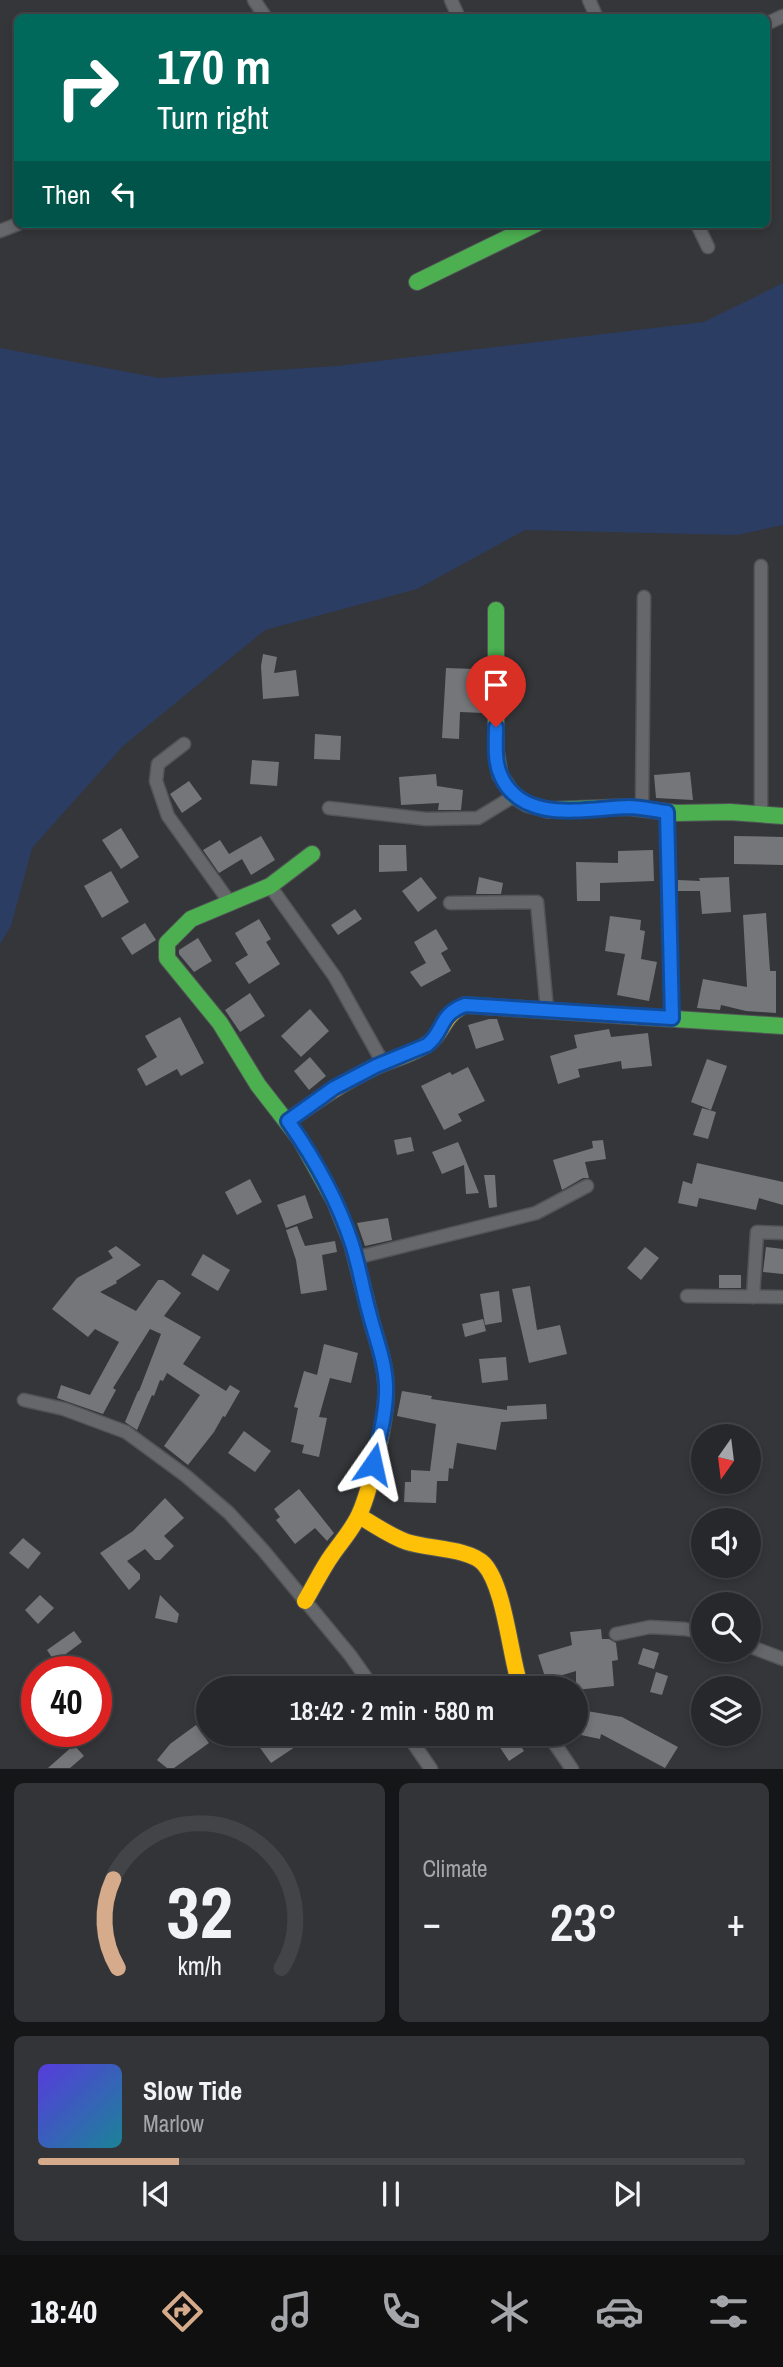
<!DOCTYPE html>
<meta charset="utf-8">
<style>
:root{--surface:#27282b;--page:#333437;--text:#f1f3f6;--muted:#a4a6a9;--line:#434447;--accent:#d6ab8b}
body{margin:0;font-family:"Archivo Narrow",sans-serif;background:var(--page);color:var(--text);height:100vh;display:flex;flex-direction:column;font-size:26px;white-space:nowrap}
*{box-sizing:border-box;margin:0}
p{font-size:23px;color:var(--muted)}
.icon{flex:none;width:38px;height:38px;fill:none;stroke:currentColor;stroke-width:2;stroke-linecap:round;stroke-linejoin:round}
.map{position:relative;height:1769px;overflow:hidden}
.details{display:flex;flex-direction:column;gap:14px;padding:14px;background:#151618;flex:1}
.details>*{flex:none}
.hud{position:absolute;left:14px;top:14px;width:756px;height:214px;border-radius:10px;box-shadow:0 4px 10px #0003,0 0 0 2px var(--line);background:#00695c;color:#fff;overflow:hidden}
.needle{width:46px;rotate:194deg}
.buttons{position:absolute;left:691px;top:1424px;display:grid;gap:14px}
.buttons a{display:grid;place-items:center;width:70px;height:70px;border-radius:50%;background:var(--surface);box-shadow:0 4px 10px #0003,0 0 0 2px var(--line);font-size:35px}
.speed{position:absolute;left:21px;top:1656px;display:flex;gap:14px;font-size:35px;font-weight:700;text-align:center}
.speed>*{display:grid;place-content:center;width:91px;height:91px;border-radius:50%;background:var(--surface);box-shadow:0 4px 10px #0003,0 0 0 2px var(--line);line-height:1}
.speed .limit{border:10px solid #d22;background:#fff;color:#111}
.pin{position:absolute;display:grid;place-items:center;width:60px;height:60px;color:#fff;margin:-72px -30px;border-radius:50% 50% 50% 0;rotate:-45deg;box-shadow:0 0 7px #0007}
.pin .icon{rotate:45deg}
.me{position:absolute;width:77px;margin:-38px;rotate:11deg;stroke-linejoin:round;filter:drop-shadow(0 0 5px #0008)}
.turn{display:flex;align-items:center;gap:24px;height:147px;padding:0 28px;font-size:32px}
.turn .icon{width:91px;height:91px;stroke-width:2.5}
.turn b{display:block;font-size:49px;line-height:60px}
.then{display:flex;align-items:center;height:66px;padding:0 28px;background:#0003;gap:14px;font-size:26px}
.big{font-size:52px;font-weight:600;line-height:1.1}
.details .widget{flex:1;display:flex;flex-direction:column;justify-content:center;gap:10px;min-width:0;padding:0 24px;border-radius:10px;background:var(--page)}
.details .dial{align-items:center;gap:0}
.dial svg{height:182px;overflow:visible;fill:none;stroke:var(--line);stroke-width:7;stroke-linecap:round;text-anchor:middle}
.dial text{fill:var(--text);stroke:none}
.song{display:flex;align-items:center;gap:21px}
.cover{width:84px;height:84px;border-radius:10px;background:linear-gradient(135deg,hsl(250 70% 55%),hsl(190 70% 35%))}
.played{height:7px;border-radius:4px;background:linear-gradient(90deg,var(--accent) 20%,var(--line) 20%)}
.keys{display:flex;justify-content:space-around;direction:ltr}
.heat{display:flex;justify-content:space-between;align-items:center;font-size:38px;direction:ltr}
.details .tiles{flex:1;display:grid;gap:14px;grid-template-columns:1fr 1fr}
.widget:last-child{grid-column:span 2}
.trip{position:absolute;left:196px;top:1676px;width:392px;height:70px;border-radius:35px;background:var(--surface);box-shadow:0 4px 10px #0003,0 0 0 2px var(--line);font-weight:600;line-height:70px;text-align:center}
.dock{display:flex;height:112px;justify-content:space-around;align-items:center;background:#101011;color:var(--muted)}
.dock .icon{width:49px;height:49px}
.dock .on{color:var(--accent)}
.dock b{font-size:32px;color:var(--text)}
.map>svg:first-child{display:block}
.green{fill:#2c3d63}
.building{fill:#757679}
.lines{fill:none;stroke-linecap:round;stroke-linejoin:round}
.street-casing{stroke:#535457;stroke-width:15}
.fast-casing{stroke:#535457;stroke-width:18}
.slow-casing{stroke:#535457;stroke-width:18}
.street{stroke:#66676a;stroke-width:12}
.fast{stroke:#4caf50;stroke-width:16}
.slow{stroke:#ffc107;stroke-width:16}
.route-casing{stroke:#114b97;stroke-width:18}
.route{stroke:#1a73e8;stroke-width:12}
</style>
<div class="map">
<svg width="783" height="1769" viewBox="0 0 783 1769">
<rect width="100%" height="100%" fill="#343639"/>
<!-- green -->
<polygon class="green" points="783,283 783,525 737,535 525,530 417,589 265,630 123,746 32,848 11,926 0,944 0,348 159,378 337,366 704,322"/>
<!-- building -->
<g class="building">
<polygon points="263,654 277,657 274,673 296,670 299,696 263,699 261,666"/>
<polygon points="446,668 476,669 475,693 484,693 484,713 460,712 459,739 442,738"/>
<polygon points="315,734 341,736 340,760 314,759"/>
<polygon points="252,760 279,762 277,786 250,784"/>
<polygon points="690,772 693,800 656,798 654,775"/>
<polygon points="436,774 437,786 463,790 461,810 438,810 439,803 401,805 399,777"/>
<polygon points="189,781 202,799 182,813 170,794"/>
<polygon points="121,828 139,857 121,869 102,840"/>
<polygon points="261,836 275,860 251,875 242,859 219,873 203,850 220,840 229,854"/>
<polygon points="734,836 783,837 783,865 734,864"/>
<polygon points="379,845 406,845 407,871 379,872"/>
<polygon points="653,850 654,881 600,883 600,901 577,901 576,862 618,863 618,851"/>
<polygon points="111,871 129,902 102,918 84,886"/>
<polygon points="421,877 437,898 418,912 402,891"/>
<polygon points="479,877 503,883 501,894 476,894"/>
<polygon points="729,877 731,912 702,914 700,891 678,891 678,880 700,881 699,878"/>
<polygon points="355,909 362,919 338,935 331,925"/>
<polygon points="766,913 770,971 776,971 776,1013 746,1011 721,1005 720,1010 697,1008 703,979 747,987 743,915"/>
<polygon points="610,916 641,920 640,930 645,931 641,959 657,962 649,1001 617,995 625,954 605,951"/>
<polygon points="259,919 271,939 266,942 280,964 249,984 235,963 248,955 235,933"/>
<polygon points="145,923 156,940 132,955 121,938"/>
<polygon points="436,929 448,949 441,953 451,971 421,987 410,972 426,963 414,942"/>
<polygon points="198,938 212,961 194,972 179,954 179,950"/>
<polygon points="250,993 265,1016 240,1032 225,1010"/>
<polygon points="310,1009 329,1031 301,1057 281,1036"/>
<polygon points="180,1017 204,1063 181,1076 177,1069 146,1086 137,1069 157,1057 145,1036"/>
<polygon points="489,1019 497,1019 504,1040 476,1049 468,1025"/>
<polygon points="609,1029 611,1037 648,1033 652,1066 622,1069 621,1061 578,1069 580,1077 558,1084 550,1056 577,1048 574,1035"/>
<polygon points="310,1057 326,1076 309,1090 294,1071"/>
<polygon points="707,1059 727,1066 711,1110 691,1102"/>
<polygon points="468,1067 485,1101 458,1114 462,1121 444,1130 421,1086 450,1072 452,1075"/>
<polygon points="702,1108 716,1112 708,1139 693,1135"/>
<polygon points="411,1137 414,1151 397,1155 394,1140"/>
<polygon points="603,1140 606,1159 585,1162 589,1178 583,1178 562,1190 553,1160 593,1148 592,1141"/>
<polygon points="458,1142 464,1156 479,1193 466,1194 464,1165 442,1174 432,1152"/>
<polygon points="697,1163 783,1182 783,1205 759,1198 756,1210 699,1198 697,1207 678,1203 683,1181 692,1184"/>
<polygon points="484,1175 495,1175 497,1207 489,1208"/>
<polygon points="250,1179 262,1202 237,1215 225,1192"/>
<polygon points="305,1195 313,1218 286,1228 277,1205"/>
<polygon points="388,1218 392,1240 365,1246 357,1223"/>
<polygon points="297,1226 305,1246 335,1241 337,1252 322,1255 327,1290 301,1294 296,1260 286,1230"/>
<polygon points="116,1246 141,1265 116,1281 117,1283 100,1292 136,1311 158,1280 163,1280 181,1293 164,1316 201,1337 183,1364 226,1391 230,1385 240,1391 225,1417 223,1416 214,1432 188,1465 164,1446 200,1395 167,1373 163,1381 160,1380 154,1396 152,1395 137,1430 125,1422 138,1391 139,1391 161,1334 150,1329 113,1388 116,1390 103,1414 57,1398 61,1385 90,1395 119,1342 95,1329 88,1337 52,1309 77,1278 113,1258 108,1251"/>
<polygon points="645,1247 659,1258 641,1280 627,1268"/>
<polygon points="766,1247 783,1249 783,1274 763,1272"/>
<polygon points="203,1254 230,1270 218,1291 191,1275"/>
<rect x="719" y="1275" width="22" height="13"/>
<polygon points="530,1286 537,1330 560,1325 567,1354 529,1363 512,1289"/>
<polygon points="499,1291 502,1322 485,1325 480,1294"/>
<polygon points="483,1319 486,1331 465,1337 462,1324"/>
<polygon points="324,1344 358,1353 351,1383 330,1378 319,1417 327,1418 319,1457 302,1453 304,1445 291,1442 298,1408 294,1407 304,1371 317,1375"/>
<polygon points="506,1357 508,1380 482,1383 479,1359"/>
<polygon points="402,1391 432,1396 431,1399 507,1410 507,1406 546,1404 547,1419 501,1422 496,1450 457,1443 453,1469 449,1468 448,1481 437,1481 436,1503 404,1502 405,1482 411,1482 411,1470 430,1471 436,1424 397,1416"/>
<polygon points="244,1431 271,1451 255,1472 228,1453"/>
<polygon points="299,1489 334,1533 327,1541 315,1528 295,1544 276,1520 280,1517 274,1509"/>
<polygon points="165,1498 184,1518 164,1536 174,1546 160,1560 155,1560 145,1549 127,1561 140,1574 140,1579 129,1590 100,1553 133,1531"/>
<polygon points="23,1538 41,1553 28,1569 9,1553"/>
<polygon points="40,1595 54,1608 38,1624 25,1610"/>
<polygon points="160,1595 179,1614 177,1623 155,1618"/>
<polygon points="601,1629 602,1639 609,1639 616,1643 618,1660 612,1661 614,1686 576,1690 576,1671 546,1680 538,1655 572,1645 570,1632"/>
<polygon points="74,1631 82,1642 55,1662 47,1650"/>
<polygon points="643,1648 659,1653 654,1669 638,1664"/>
<polygon points="656,1672 668,1676 662,1695 650,1692"/>
<polygon points="581,1710 622,1717 678,1747 665,1768 601,1734 600,1739 576,1734"/>
<polygon points="196,1725 209,1743 174,1768 167,1768 157,1760 170,1744"/>
<polygon points="250,1734 295,1734 301,1743 271,1763"/>
<polygon points="510,1734 513,1734 524,1751 509,1761 497,1743"/>
<polygon points="74,1745 84,1756 70,1768 48,1768"/>
</g>
<g class="lines">
<!-- street casing -->
<g class="street-casing">
<g id="street">
<polyline points="254,0 266,18"/>
<polyline points="451,0 459,18"/>
<polyline points="589,0 597,18"/>
<polyline points="766,24 783,16"/>
<polyline points="697,224 708,247"/>
<polyline points="0,231 18,224"/>
<polyline points="761,566 761,815"/>
<polyline points="184,744 158,764 156,781 168,816 231,904"/>
<polyline points="329,808 426,819 478,818 514,796"/>
<polyline points="642,808 644,597"/>
<polyline points="668,812 672,1018"/>
<polyline points="270,886 335,977 383,1063"/>
<polyline points="450,903 537,902 547,1010"/>
<polyline points="355,1258 536,1213 587,1186"/>
<polyline points="687,1296 783,1297"/>
<polyline points="753,1297 757,1232 783,1233"/>
<polyline points="24,1400 64,1409 126,1432 186,1476 229,1513 263,1550 350,1655 374,1689"/>
<polyline points="616,1634 650,1627 685,1629 704,1633"/>
<polyline points="749,1646 783,1659"/>
<polyline points="407,1734 431,1769"/>
<polyline points="548,1734 572,1769"/>
</g>
</g>
<!-- fast casing -->
<g class="fast-casing">
<g id="fast">
<polyline points="417,282 536,224"/>
<polyline points="496,610 496,751 500,775 514,796 527,804 549,810 628,807 676,813 730,812 783,816"/>
<polyline points="312,854 270,886 191,919 167,943 167,958 220,1023 258,1085 300,1139 335,1202 352,1244 372,1323"/>
<polyline points="644,1017 783,1026"/>
</g>
</g>
<!-- slow casing -->
<g class="slow-casing">
<g id="slow">
<path d="M288,1121C316,1101 343,1082 375,1067C392,1059 414,1054 429,1043C445,1031 442,1016 465,1005L644,1017"/>
<path d="M359,1516C375,1525 390,1536 407,1542C428,1549 469,1548 484,1564C505,1587 510,1657 521,1689"/>
<path d="M305,1601C314,1586 322,1569 332,1555C341,1542 352,1530 359,1515C371,1489 388,1413 386,1385C385,1364 378,1343 372,1323"/>
</g>
</g>
<!-- street -->
<use href="#street" class="street"/>
<!-- fast -->
<use href="#fast" class="fast"/>
<!-- slow -->
<use href="#slow" class="slow"/>
</g>
<g class="lines">
<!-- route casing -->
<g class="route-casing">
<path id="route" d="M373,1464C379,1439 387,1411 386,1385C385,1360 375,1336 369,1312C363,1290 359,1266 352,1244C338,1201 314,1158 288,1121L334,1088L376,1066L427,1045C445,1031 438,1015 465,1005L672,1018L667,812C655,811 642,807 629,807C587,808 523,825 501,776C494,762 496,743 496,727"/>
</g>
<!-- route -->
<use href="#route" class="route"/>
</g>
</svg>
<div class="buttons">
<a><svg class="needle" viewBox="-14 -14 28 28"><path d="M0-13l5 13h-10z" fill="#e53935"/><path d="M0 13l5-13h-10z" fill="#a4a6a9"/></svg></a>
<a><svg class="icon" aria-label="sound" viewBox="0 0 24 24"><path d="M4 9h4l5-4v14l-5-4H4zM17 9q2 3 0 6"/></svg></a>
<a><svg class="icon" aria-label="search" viewBox="0 0 24 24"><circle cx="10" cy="10" r="6"/><path d="M15 15l6 6"/></svg></a>
<a><svg class="icon" aria-label="layers" viewBox="0 0 24 24"><path d="M12 4l9 5-9 5-9-5zM3 14l9 5 9-5"/></svg></a>
</div>
<div class="speed"><div class="limit">40</div></div>
<div class="pin" style="left:496px;top:727px;background:#d93025"><svg class="icon" aria-label="arrive" viewBox="0 0 24 24"><path d="M6 21V4h12l-3 4 3 4H6"/></svg></div>
<svg class="me" style="left:373px;top:1464px" viewBox="-20 -20 40 40"><path d="M0-17L14 15 0 8-14 15z" fill="#1a73e8" stroke="#fff" stroke-width="4"/></svg>
<div class="trip">18:42 · 2 min · 580 m</div>
<div class="hud">
<div class="turn"><svg class="icon" aria-label="right" viewBox="0 0 24 24"><path d="M7 20v-9h11M14 6l5 5-5 5"/></svg><div><b>170 m</b>Turn right</div></div>
<div class="then">Then<svg class="icon" aria-label="left" viewBox="0 0 24 24"><path d="M17 20v-9H6M10 6l-5 5 5 5"/></svg></div>
</div>
</div>
<section class="details">
<div class="tiles">
<div class="widget dial"><svg viewBox="0 0 100 80">
<path d="M14 69A42 42 0 1 1 86 69"/>
<path d="M14 69A42 42 0 0 1 12 30" stroke="#d6ab8b"/>
<text x="50" y="56" font-size="32" font-weight="700">32</text>
<text x="50" y="72" font-size="11">km/h</text>
</svg></div>
<div class="widget"><p>Climate</p>
<div class="heat"><a>−</a><b class="big">23°</b><a>+</a></div>
</div>
<div class="widget">
<div class="song"><i class="cover"></i><div><b>Slow Tide</b><p>Marlow</p></div></div>
<div class="played"></div>
<div class="keys"><svg class="icon" aria-label="previous" viewBox="0 0 24 24"><path d="M18 5L8 12l10 7zM5 5v14"/></svg><svg class="icon" aria-label="pause" viewBox="0 0 24 24"><path d="M8 5v14M16 5v14"/></svg><svg class="icon" aria-label="next" viewBox="0 0 24 24"><path d="M6 5l10 7-10 7zM19 5v14"/></svg></div>
</div>
</div>
</section>
<nav class="dock">
<b>18:40</b>
<svg class="icon on" aria-label="directions" viewBox="0 0 24 24"><path d="M12 3l9 9-9 9-9-9zM9 14v-3h6M13 9l2 2-2 2"/></svg>
<svg class="icon" aria-label="music" viewBox="0 0 24 24"><path d="M9 18V5l10-2v13"/><circle cx="6" cy="18" r="3"/><circle cx="16" cy="16" r="3"/></svg>
<svg class="icon" aria-label="phone" viewBox="0 0 24 24"><path d="M5 4h4l2 5-3 2q2 4 5 5l2-3 5 2v4C11 20 4 13 5 4z"/></svg>
<svg class="icon" aria-label="climate" viewBox="0 0 24 24"><path d="M12 3v18M4 7l16 10M4 17L20 7"/></svg>
<svg class="icon" aria-label="car" viewBox="0 0 24 24"><path d="M5 17H2v-5l4-1 3-4h7l3 4 3 1v5h-3M9 17h6M6 11h13"/><circle cx="7" cy="17" r="2"/><circle cx="17" cy="17" r="2"/></svg>
<svg class="icon" aria-label="filters" viewBox="0 0 24 24"><path d="M4 7h16M4 17h16"/><circle cx="9" cy="7" r="2"/><circle cx="15" cy="17" r="2"/></svg>
</nav>
